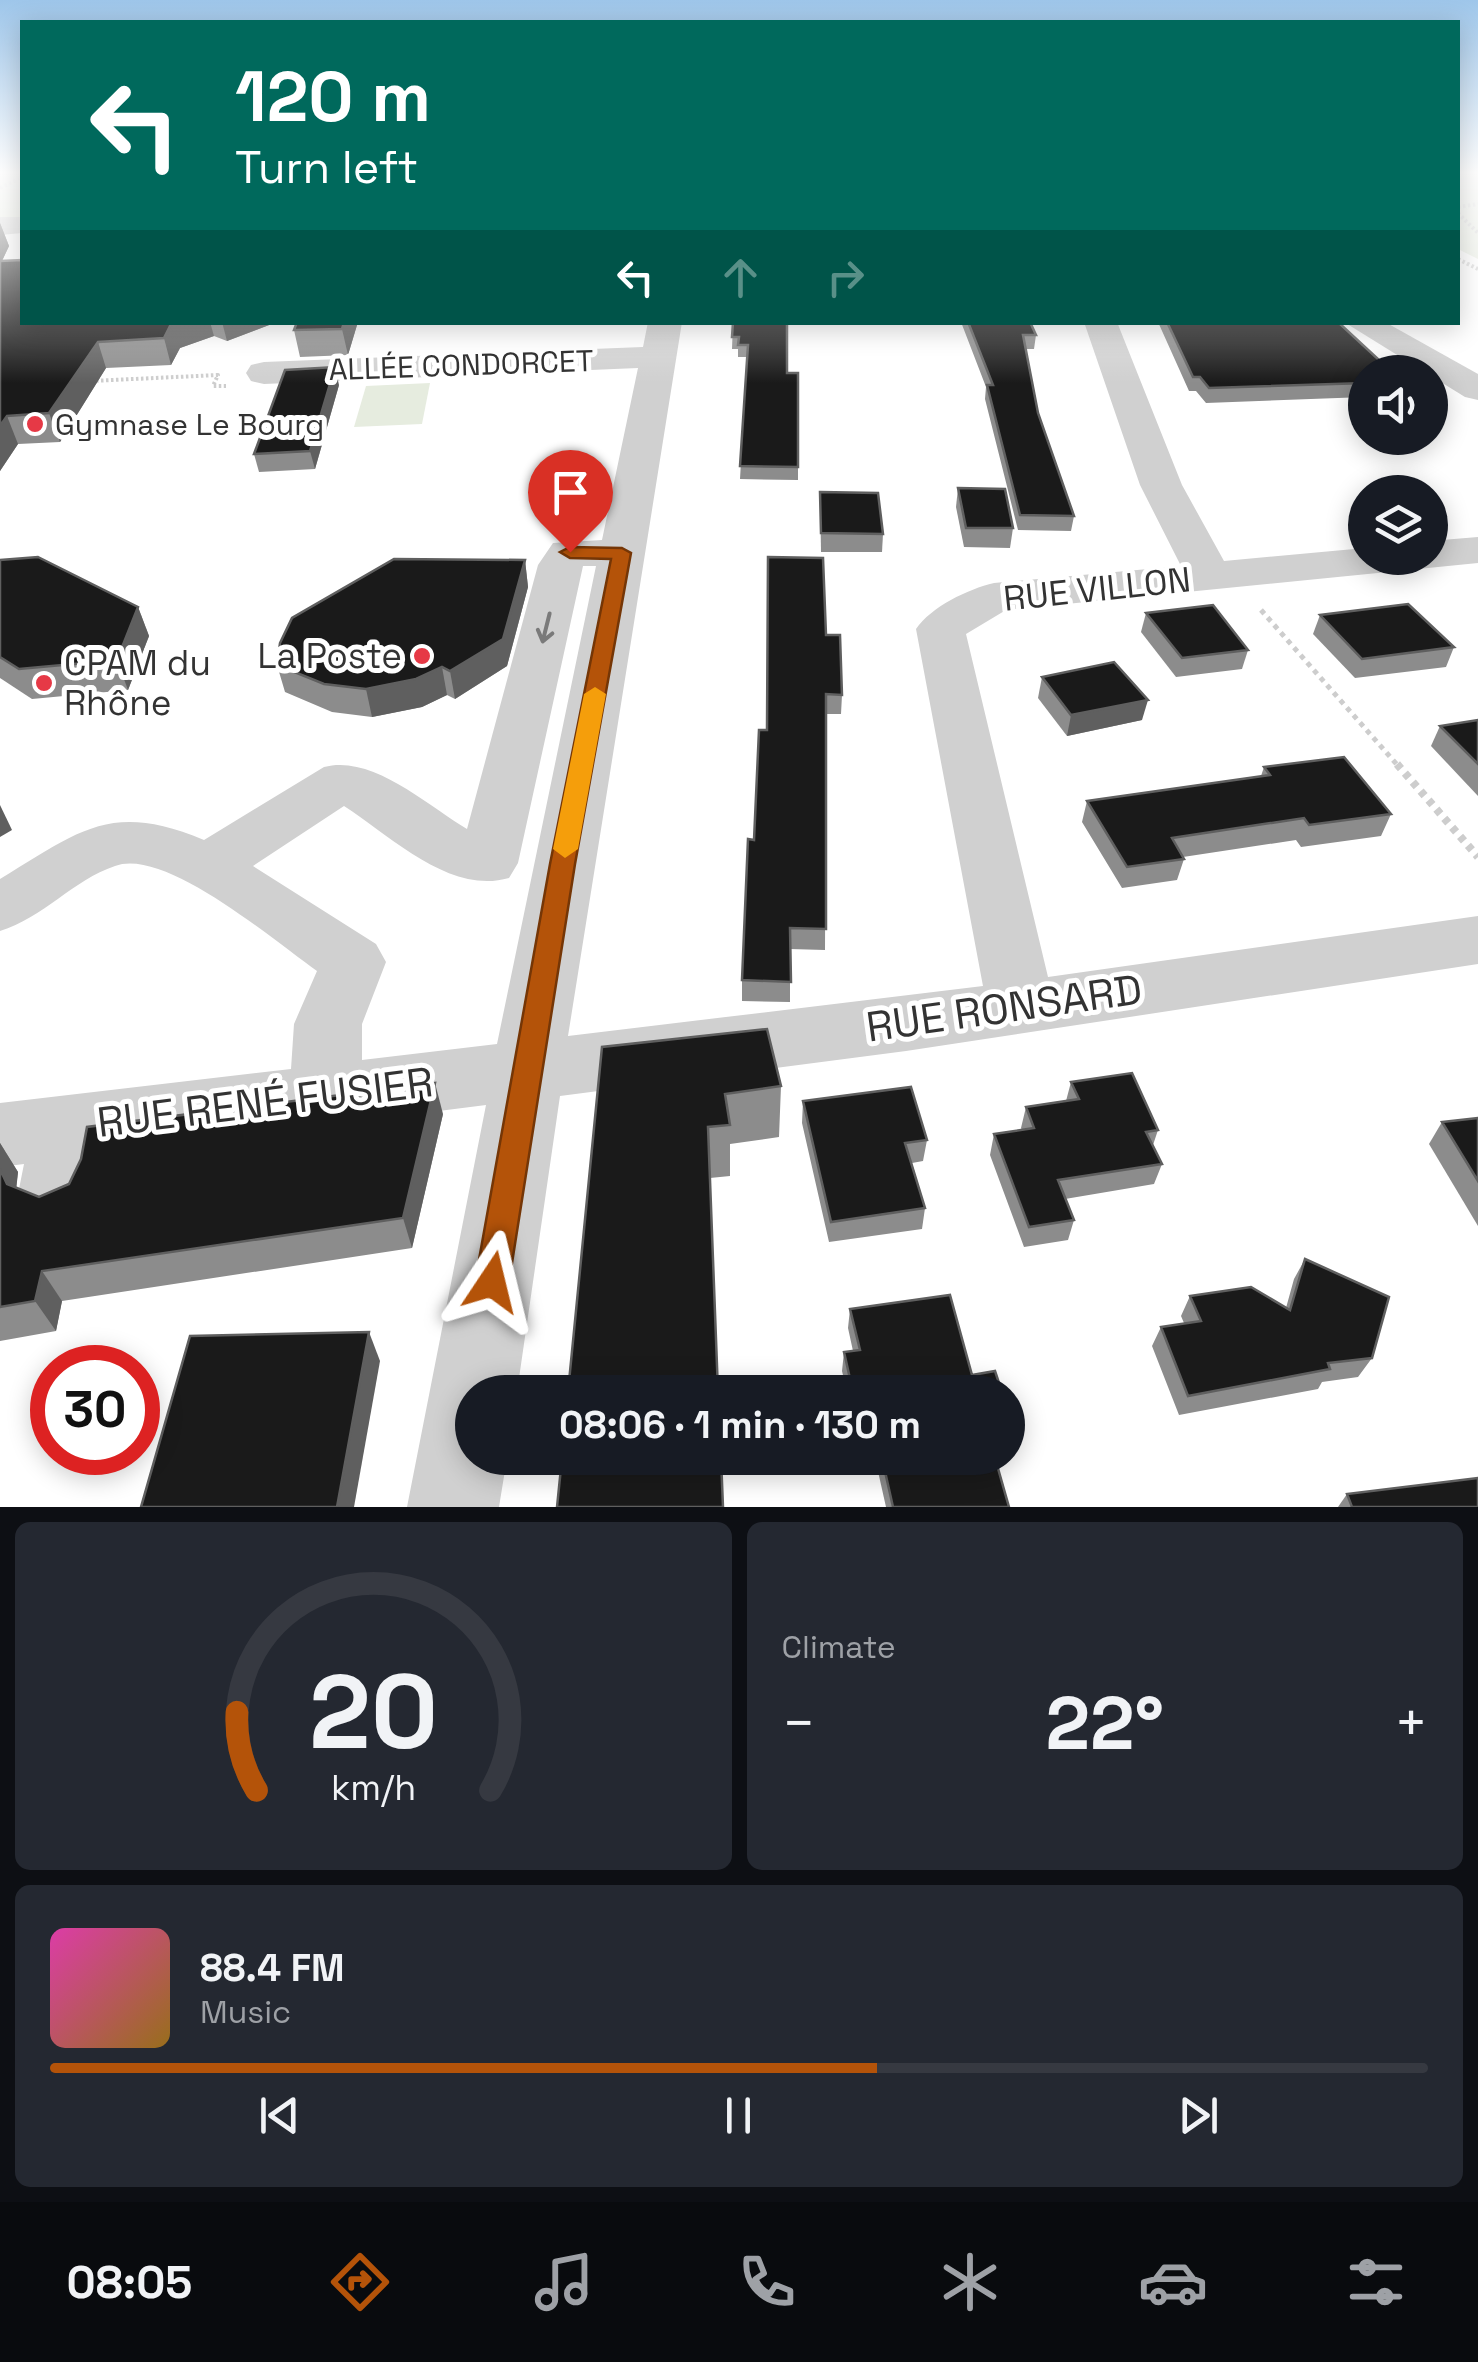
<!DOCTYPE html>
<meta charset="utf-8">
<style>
:root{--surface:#171b24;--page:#242831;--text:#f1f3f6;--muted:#9ea1a6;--line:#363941;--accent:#b45309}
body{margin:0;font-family:"Space Grotesk",sans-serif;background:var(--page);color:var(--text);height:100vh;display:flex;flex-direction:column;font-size:38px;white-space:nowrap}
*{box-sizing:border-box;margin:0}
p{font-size:32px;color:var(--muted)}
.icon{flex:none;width:55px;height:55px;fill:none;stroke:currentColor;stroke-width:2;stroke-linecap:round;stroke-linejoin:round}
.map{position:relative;height:1507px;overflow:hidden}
.side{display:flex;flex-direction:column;gap:15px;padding:15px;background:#0d0f14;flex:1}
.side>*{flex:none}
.top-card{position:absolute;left:20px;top:20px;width:1440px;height:305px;border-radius:0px;box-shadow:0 5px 25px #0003;background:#00695c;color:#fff;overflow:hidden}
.fabs{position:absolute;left:1348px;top:355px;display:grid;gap:20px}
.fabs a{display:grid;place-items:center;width:100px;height:100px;border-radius:50%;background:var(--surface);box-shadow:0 5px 25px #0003;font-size:50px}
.speed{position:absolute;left:30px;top:1345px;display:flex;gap:20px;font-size:50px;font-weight:700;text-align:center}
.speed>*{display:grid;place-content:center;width:130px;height:130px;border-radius:50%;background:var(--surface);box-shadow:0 5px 25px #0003;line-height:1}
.speed .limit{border:15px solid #d22;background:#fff;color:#111}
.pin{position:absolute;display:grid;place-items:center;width:85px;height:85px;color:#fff;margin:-102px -42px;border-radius:50% 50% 50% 0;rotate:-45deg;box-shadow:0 0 10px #0007}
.pin .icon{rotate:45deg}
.me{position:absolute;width:110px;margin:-55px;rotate:10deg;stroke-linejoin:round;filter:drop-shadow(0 0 8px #0008)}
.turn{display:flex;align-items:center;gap:35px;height:210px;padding:0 50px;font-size:45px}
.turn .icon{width:130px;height:130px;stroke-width:2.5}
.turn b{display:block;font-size:70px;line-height:85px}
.lanes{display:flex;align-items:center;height:95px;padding:0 50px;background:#0003;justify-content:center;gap:50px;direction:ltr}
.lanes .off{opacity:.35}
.big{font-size:75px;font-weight:700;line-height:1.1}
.side .tile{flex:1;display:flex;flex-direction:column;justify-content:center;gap:15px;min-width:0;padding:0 35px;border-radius:15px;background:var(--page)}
.side .dial{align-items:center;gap:0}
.dial svg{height:260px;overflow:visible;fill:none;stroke:var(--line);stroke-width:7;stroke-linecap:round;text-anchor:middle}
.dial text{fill:var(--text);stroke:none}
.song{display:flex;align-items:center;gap:30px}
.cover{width:120px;height:120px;border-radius:15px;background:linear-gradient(135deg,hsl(320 70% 55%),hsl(40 70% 35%))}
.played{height:10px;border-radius:5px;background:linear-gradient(90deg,var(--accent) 60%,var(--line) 60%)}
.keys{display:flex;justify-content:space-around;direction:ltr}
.heat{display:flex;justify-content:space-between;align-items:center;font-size:55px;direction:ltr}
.side .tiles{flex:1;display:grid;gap:15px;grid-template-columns:1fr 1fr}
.tile:last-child{grid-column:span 2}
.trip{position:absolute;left:455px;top:1375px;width:570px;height:100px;border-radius:50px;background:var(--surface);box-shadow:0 5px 25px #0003;font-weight:700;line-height:100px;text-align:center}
.dock{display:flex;height:160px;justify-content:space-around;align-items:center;background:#090b0e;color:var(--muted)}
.dock .icon{width:70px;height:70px}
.dock .active{color:var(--accent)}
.dock b{font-size:45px;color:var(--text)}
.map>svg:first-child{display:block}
.green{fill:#e6ecdf}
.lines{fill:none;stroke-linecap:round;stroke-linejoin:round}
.path-far2{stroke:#cdcdcd;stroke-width:4;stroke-dasharray:2.5 2.5;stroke-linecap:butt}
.path-far1{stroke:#cdcdcd;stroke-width:5;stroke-dasharray:5 5;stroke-linecap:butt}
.path{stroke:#cdcdcd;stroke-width:8;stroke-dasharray:6 6;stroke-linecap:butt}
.minor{fill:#d0d0d0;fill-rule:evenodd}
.wall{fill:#8c8c8c}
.shaded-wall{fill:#5f5f5f}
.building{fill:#1a1a1a;stroke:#5f5f5f;stroke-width:2.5}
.oneway{stroke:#7a7a7a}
.route{fill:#b45309;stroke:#753606;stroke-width:2.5}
.slow{fill:#f59e0b}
.poi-dot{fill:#e63946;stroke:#fff;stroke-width:4}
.labels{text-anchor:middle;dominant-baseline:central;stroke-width:10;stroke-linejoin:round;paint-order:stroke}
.far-street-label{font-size:30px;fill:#333;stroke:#fff}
.far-poi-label{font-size:30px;fill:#333;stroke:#fff;text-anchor:start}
.street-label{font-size:35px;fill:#333;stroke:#fff}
.poi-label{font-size:35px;fill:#333;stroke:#fff;text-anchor:end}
.near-street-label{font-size:42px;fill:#333;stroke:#fff}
</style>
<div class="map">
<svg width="1478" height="1507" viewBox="0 0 1478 1507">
<rect width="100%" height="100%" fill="#fff"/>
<!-- green -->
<g class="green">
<polygon points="0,172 22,172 22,217 0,218"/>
<polygon points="1458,172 1478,172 1478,259 1458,249"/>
<polygon points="430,383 422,424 354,427 366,386"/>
</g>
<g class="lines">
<!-- path-far2 -->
<g class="path-far2">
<polyline points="0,188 22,177"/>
<polyline points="1458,207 1478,204"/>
<polyline points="1458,213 1478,233"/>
<polyline points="1458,259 1478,269"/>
<polyline points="91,381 218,375 213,386 226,386"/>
</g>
<!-- path-far1 -->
<polyline class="path-far1" points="1261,610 1399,767"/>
<!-- path -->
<polyline class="path" points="1397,764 1478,857"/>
<!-- minor -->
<g class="minor">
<polygon points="0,217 22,217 22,233 0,235"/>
<path d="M648,322H682L568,1036L983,986L916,629C931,607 968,589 994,583L1181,566L1140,485L1084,322H1117L1182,485L1224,561L1365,548V558H1430V541L1478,537V563L1006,610L966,634L1048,977L1478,916V964L906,1051L560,1096L517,1392H472V1458H507L499,1507H407L486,1105L101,1154L95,1189L84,1213L57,1224L30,1213L19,1189L24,1164L0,1167V1103L291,1069L294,1024L317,971C274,941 165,847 115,866C73,880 43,918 0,931V879C80,831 110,801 204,840L324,767C372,754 427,805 467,829L538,565L553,543L602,540L638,368L264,384L251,381L246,373L251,365L264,362L643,347ZM583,566H596L497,1044L362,1060V1024L386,962L376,944L253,866L344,806C392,837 450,895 509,878L518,863Z"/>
<polygon points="1344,322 1385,322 1478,374 1478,400 1465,397"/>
</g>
</g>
<!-- wall -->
<g class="wall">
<polygon points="0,223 9,246 2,261 22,322 277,322 227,341 214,336 180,348 171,365 106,368 60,442 18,444 0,471"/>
<polygon points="297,322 410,322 357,325 348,355 300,357 294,330"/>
<polygon points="733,322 787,373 798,467 798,480 740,479 747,357 738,357 738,349 732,349"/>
<polygon points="961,322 1030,322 1036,335 1034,349 1026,349 1038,413 1074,516 1071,531 1018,530 985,399 986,387"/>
<polygon points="1158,322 1338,322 1365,372 1365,397 1206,403 1196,391 1189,391"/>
<polygon points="339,385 315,469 259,472 254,454"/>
<polygon points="958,488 1013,528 1010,548 964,547 956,507"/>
<polygon points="820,492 883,534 882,552 821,552"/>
<polygon points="0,560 138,607 149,636 128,690 32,699 0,678"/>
<polygon points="525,560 528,587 507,666 455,699 447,695 422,707 372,717 332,712 285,692 277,665"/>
<polygon points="1146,613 1248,650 1242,669 1176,677 1141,632"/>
<polygon points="1320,615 1454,647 1446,667 1355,678 1313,634"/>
<polygon points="826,635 842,695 841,714 826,714 825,950 790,949 790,1002 742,1001 742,980 754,840"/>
<polygon points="1042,677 1142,720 1067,736 1038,698"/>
<polygon points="1478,720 1478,796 1431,746 1440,726"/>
<polygon points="1264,767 1391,814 1381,836 1301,847 1296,840 1183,857 1184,859 1177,880 1122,888 1082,822 1087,801 1261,776"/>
<polygon points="602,1047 781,1086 779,1137 730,1144 730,1176 710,1178"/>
<polygon points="1071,1082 1158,1130 1153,1145 1162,1164 1154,1184 1065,1199 1074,1220 1068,1240 1024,1247 990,1155 994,1134 1022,1130 1021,1128 1026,1107 1066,1101"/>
<polygon points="803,1101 927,1140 923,1161 912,1163 925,1208 922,1229 829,1242 802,1123"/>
<polygon points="443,1114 412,1248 62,1301 56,1331 0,1341 0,1143 18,1172 16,1188 39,1197"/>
<polygon points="1478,1118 1478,1226 1429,1144 1442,1122"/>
<polygon points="1305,1259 1372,1358 1358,1377 1322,1382 1318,1389 1179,1415 1152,1346 1161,1327 1184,1323 1181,1316 1190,1296 1286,1308 1294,1279"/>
<polygon points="850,1309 972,1375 1002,1392 847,1392 842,1371 844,1352 853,1351 848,1328"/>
<polygon points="875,1458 995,1458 1009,1507 886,1507"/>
<polygon points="1347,1494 1478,1507 1338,1507"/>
</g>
<!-- shaded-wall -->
<g class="shaded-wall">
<polygon points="0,223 9,246 0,265"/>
<polygon points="172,322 210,322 214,336 180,348 171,365 164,338"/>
<polygon points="222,322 277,322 227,341"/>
<polygon points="344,322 356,322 357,325 348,355 342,329"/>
<polygon points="98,342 106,368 60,442 49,413"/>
<polygon points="335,367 339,385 315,469 310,451"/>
<polygon points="7,416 18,444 0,471 0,426"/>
<polygon points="525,560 528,587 507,666 455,699 450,671"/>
<polygon points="138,607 149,636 128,690 117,660"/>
<polygon points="442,667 447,695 422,707 372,717 366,689"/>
<polygon points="1148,700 1142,720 1067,736 1071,715"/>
<polygon points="0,805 12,830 0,837"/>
<polygon points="435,1083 443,1114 412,1248 403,1218"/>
<polygon points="0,1143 18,1172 16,1191 7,1184 0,1169"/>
<polygon points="42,1271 62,1301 56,1331 35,1301"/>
<polygon points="369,1332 380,1361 354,1507 337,1507"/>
</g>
<!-- building -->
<g class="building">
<polygon points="22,260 22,322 172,322 164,338 98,342 49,413 7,416 0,426 0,261"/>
<polygon points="297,322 344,322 342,329 294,330"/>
<polygon points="733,322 787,322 787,373 798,373 798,467 740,466 748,345 738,345 739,337 732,337"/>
<polygon points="968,322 1030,322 1036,335 1023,335 1038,413 1074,516 1020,515 987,385 993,385"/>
<polygon points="1167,322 1338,322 1392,372 1365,372 1365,383 1209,388 1200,377 1193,377"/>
<polygon points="335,367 310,451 254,454 285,370"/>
<polygon points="958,488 1005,489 1013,528 966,528"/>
<polygon points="820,492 878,493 883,534 821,533"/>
<polygon points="38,557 138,607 117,660 19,669 0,657 0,560"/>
<polygon points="768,557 823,558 826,635 840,635 842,695 826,694 826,929 790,928 791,982 742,980 748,839 754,840 759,730 767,730"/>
<polygon points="394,559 525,560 503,639 450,671 442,667 416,679 366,689 324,684 277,665 280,643 292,618"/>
<polygon points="1408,604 1454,647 1362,659 1320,615"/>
<polygon points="1213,605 1248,650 1182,658 1146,613"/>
<polygon points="1114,662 1148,700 1071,715 1042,677"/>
<polygon points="1478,720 1478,764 1440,726"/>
<polygon points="1344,757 1391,814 1309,825 1304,818 1172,838 1184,859 1127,867 1087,801 1270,775 1264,767"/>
<polygon points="767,1029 781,1086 725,1094 730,1125 708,1127 718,1392 568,1392 602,1047"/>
<polygon points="1132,1073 1158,1130 1146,1132 1162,1164 1058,1180 1074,1220 1029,1227 994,1134 1034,1128 1026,1107 1079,1099 1071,1082"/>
<polygon points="435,1083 403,1218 42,1271 35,1301 0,1307 0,1169 7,1184 39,1197 69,1184 81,1159 87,1127"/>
<polygon points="911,1087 927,1140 905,1143 925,1208 831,1222 803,1101"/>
<polygon points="1478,1118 1478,1181 1442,1122"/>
<polygon points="1305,1259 1389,1297 1372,1358 1328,1363 1330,1369 1188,1396 1161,1327 1201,1321 1190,1296 1251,1287 1290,1310"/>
<polygon points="950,1295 972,1375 995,1371 1002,1392 853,1392 844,1352 860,1350 850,1309"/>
<polygon points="369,1332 337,1507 141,1507 190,1336"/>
<polygon points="562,1458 721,1458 723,1507 557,1507"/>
<polygon points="882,1458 995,1458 1009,1507 893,1507"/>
<polygon points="1478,1478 1478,1507 1352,1507 1347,1494"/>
</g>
<!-- one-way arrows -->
<defs><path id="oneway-shaft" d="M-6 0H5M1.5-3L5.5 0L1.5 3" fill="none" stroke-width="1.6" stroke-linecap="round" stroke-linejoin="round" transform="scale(2.5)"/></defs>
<use class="oneway" href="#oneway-shaft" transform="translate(546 628) rotate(104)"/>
<!-- sky -->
<linearGradient id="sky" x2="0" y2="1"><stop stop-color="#9ec6ea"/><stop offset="0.45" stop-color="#fff"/><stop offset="1" stop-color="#fff" stop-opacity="0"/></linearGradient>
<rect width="1478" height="383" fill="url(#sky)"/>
<!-- route -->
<polygon class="route" points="622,548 631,553 575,864 509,1282 504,1293 492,1298 480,1293 475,1282 550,864 611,559 570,558 560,552 570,547"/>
<!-- slow -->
<polygon class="slow" points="595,687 606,694 578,849 565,858 553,849 584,694"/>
<!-- markers -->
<g class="poi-dot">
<circle cx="35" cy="424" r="10"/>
<circle cx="422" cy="656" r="10"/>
<circle cx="44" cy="683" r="10"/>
</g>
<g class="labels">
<!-- far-street labels -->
<g class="far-street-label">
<text transform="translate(461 365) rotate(-2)">ALLÉE CONDORCET</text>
</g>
<!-- far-poi labels -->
<g class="far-poi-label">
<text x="55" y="424">Gymnase Le Bourg</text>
</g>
<!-- street labels -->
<g class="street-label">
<text transform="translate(1097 589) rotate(-6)">RUE VILLON</text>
</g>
<!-- poi labels -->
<g class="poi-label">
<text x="402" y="656">La Poste</text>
<text x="64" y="663" text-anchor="start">CPAM du<tspan x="64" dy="40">Rhône</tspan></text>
</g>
<!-- near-street labels -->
<g class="near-street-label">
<text transform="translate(1004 1008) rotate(-8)">RUE RONSARD</text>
<text transform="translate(265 1102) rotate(-7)">RUE RENÉ FUSIER</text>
</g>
</g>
</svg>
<div class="fabs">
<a><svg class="icon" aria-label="sound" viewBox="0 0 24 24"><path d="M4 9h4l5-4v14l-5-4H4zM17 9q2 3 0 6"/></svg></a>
<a><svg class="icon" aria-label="layers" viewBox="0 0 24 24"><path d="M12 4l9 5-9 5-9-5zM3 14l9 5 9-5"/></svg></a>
</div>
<div class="speed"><div class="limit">30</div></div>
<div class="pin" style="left:570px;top:552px;background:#d93025"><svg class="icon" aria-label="arrive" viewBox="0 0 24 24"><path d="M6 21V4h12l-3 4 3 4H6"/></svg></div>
<svg class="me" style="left:492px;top:1282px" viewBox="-20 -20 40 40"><path d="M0-17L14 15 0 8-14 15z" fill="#b45309" stroke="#fff" stroke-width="4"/></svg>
<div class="trip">08:06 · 1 min · 130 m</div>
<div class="top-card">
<div class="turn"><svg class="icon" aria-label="left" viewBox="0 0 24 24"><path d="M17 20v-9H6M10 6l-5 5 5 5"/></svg><div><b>120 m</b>Turn left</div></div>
<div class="lanes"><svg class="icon" aria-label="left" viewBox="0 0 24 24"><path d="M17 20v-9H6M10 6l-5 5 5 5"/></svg><svg class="icon off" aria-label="ahead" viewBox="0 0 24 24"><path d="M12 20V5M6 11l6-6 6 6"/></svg><svg class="icon off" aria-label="right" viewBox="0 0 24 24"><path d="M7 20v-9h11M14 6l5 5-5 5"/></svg></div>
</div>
</div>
<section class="side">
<div class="tiles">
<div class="tile dial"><svg viewBox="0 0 100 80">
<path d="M14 69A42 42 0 1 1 86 69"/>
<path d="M14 69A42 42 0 0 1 8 45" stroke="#b45309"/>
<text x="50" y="56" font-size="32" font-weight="700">20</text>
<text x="50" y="72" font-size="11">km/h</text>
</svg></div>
<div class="tile"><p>Climate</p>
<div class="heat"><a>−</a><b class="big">22°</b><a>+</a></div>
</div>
<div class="tile">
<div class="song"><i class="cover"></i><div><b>88.4 FM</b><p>Music</p></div></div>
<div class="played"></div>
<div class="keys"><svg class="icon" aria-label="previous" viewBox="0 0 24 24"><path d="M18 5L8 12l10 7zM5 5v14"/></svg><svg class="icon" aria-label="pause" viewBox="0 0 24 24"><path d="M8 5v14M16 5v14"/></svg><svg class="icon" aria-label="next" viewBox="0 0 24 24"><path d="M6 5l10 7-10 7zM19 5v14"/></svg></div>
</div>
</div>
</section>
<nav class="dock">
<b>08:05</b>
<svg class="icon active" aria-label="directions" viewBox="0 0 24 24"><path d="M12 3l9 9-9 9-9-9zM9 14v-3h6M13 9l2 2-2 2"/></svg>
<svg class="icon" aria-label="music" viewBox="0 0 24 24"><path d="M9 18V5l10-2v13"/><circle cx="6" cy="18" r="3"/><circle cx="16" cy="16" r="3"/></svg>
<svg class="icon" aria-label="phone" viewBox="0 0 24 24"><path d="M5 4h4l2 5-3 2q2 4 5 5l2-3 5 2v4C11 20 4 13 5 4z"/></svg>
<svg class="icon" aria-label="climate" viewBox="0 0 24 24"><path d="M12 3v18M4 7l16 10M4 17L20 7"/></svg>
<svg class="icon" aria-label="car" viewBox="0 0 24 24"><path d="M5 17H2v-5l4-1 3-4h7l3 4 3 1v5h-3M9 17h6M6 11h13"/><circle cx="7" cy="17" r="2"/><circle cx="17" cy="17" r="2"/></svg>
<svg class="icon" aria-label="filters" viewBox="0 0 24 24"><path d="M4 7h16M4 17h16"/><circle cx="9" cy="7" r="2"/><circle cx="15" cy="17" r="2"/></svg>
</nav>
